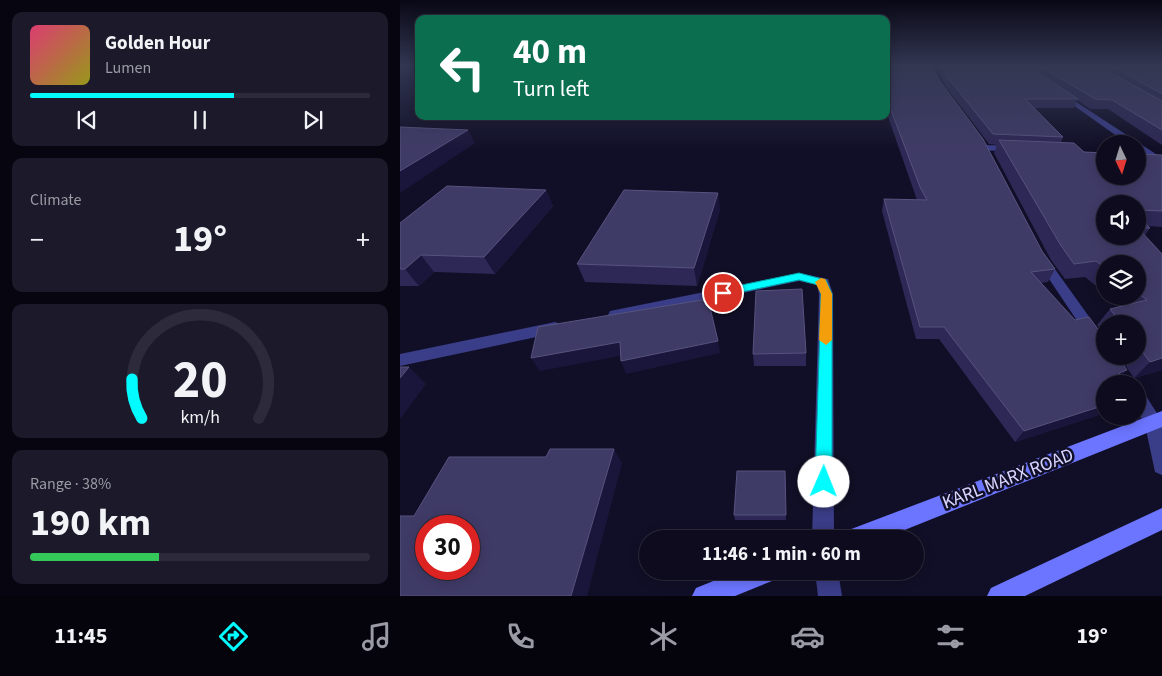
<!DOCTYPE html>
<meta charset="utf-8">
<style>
:root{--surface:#0d0b1d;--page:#1b192a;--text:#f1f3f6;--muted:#9a9ba4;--line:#2d2b3b;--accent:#01fbff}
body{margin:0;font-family:"Source Sans 3",sans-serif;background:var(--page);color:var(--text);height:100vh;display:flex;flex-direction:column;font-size:19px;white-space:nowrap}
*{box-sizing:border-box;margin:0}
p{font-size:16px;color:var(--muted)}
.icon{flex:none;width:28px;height:28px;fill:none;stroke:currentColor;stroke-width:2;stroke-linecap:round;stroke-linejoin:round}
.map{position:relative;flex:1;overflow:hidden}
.side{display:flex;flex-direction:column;gap:12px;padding:12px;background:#070610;width:400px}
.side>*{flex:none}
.top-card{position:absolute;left:15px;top:15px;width:475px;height:105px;border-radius:10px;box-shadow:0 2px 12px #0003,0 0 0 1px var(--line);background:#0b6e4f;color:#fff;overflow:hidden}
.needle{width:32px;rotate:176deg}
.buttons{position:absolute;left:696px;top:135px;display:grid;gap:10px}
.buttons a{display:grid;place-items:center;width:50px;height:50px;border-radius:50%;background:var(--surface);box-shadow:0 2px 12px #0003,0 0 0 1px var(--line);font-size:25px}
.speed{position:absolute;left:15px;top:515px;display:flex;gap:10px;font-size:25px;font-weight:700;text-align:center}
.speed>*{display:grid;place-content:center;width:65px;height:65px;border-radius:50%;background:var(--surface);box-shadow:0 2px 12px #0003,0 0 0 1px var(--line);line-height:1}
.speed .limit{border:8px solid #d22;background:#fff;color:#111}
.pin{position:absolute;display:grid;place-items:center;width:42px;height:42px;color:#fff;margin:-21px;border:2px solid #fff;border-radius:50%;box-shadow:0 1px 5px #0007}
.me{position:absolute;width:55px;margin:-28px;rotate:1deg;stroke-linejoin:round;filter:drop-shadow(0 0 4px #0008)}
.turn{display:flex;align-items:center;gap:18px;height:105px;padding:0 15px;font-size:22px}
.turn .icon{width:65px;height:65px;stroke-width:2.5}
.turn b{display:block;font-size:35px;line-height:42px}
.big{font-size:38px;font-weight:700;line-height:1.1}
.side .card{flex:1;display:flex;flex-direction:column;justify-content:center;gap:8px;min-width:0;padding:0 18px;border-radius:10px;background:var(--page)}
.side .dial{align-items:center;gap:0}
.dial svg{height:130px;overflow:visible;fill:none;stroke:var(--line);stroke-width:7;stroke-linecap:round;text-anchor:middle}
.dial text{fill:var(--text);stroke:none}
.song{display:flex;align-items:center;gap:15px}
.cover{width:60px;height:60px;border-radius:8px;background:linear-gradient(135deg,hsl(340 70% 55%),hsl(60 70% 35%))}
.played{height:5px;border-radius:2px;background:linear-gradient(90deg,var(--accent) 60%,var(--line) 60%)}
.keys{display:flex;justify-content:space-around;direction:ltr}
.heat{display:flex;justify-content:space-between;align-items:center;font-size:28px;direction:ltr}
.charge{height:8px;border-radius:4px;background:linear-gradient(90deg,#34c759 38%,var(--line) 0)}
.trip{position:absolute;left:239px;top:530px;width:285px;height:50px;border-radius:25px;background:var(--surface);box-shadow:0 2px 12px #0003,0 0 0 1px var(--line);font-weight:700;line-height:50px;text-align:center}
.tab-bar{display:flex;height:80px;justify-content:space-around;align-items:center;background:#05040c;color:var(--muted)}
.tab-bar .icon{width:35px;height:35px}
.tab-bar .current{color:var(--accent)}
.tab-bar b{font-size:22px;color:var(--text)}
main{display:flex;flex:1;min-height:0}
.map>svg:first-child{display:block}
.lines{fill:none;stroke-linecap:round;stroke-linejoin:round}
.minor{fill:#3a3d87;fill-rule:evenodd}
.tertiary{fill:#3a3d87;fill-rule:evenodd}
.secondary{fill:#6c75ff;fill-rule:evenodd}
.wall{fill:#2d2855;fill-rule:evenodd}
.shaded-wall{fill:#1a163b}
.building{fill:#3f3b67;stroke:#57537f;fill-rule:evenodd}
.route{fill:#01fbff;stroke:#01a3a6}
.slow{fill:#f59e0b}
.labels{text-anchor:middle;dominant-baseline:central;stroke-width:5;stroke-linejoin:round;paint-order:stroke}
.near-street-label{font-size:19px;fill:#d7d5ff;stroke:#110f27}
</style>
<main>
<section class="side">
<div class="card">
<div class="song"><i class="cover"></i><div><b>Golden Hour</b><p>Lumen</p></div></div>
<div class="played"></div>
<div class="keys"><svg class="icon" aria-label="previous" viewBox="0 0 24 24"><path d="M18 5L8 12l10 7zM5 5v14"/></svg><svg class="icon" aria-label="pause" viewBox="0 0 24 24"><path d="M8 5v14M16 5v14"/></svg><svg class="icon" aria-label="next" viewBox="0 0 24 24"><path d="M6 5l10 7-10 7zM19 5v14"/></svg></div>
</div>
<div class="card"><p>Climate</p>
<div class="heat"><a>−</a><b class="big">19°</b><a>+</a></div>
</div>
<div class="card dial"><svg viewBox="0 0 100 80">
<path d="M14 69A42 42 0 1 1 86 69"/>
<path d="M14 69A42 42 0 0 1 8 45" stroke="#01fbff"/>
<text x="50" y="56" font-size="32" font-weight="700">20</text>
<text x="50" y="72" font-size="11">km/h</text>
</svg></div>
<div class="card"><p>Range · 38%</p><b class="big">190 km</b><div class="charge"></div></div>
</section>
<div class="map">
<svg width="762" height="596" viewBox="0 0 762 596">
<rect width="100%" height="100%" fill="#110f27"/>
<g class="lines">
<!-- minor -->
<g class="minor">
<polygon points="585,145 614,146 618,149 614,152 582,150 581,148"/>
<polygon points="643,257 647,258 705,339 705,356 708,356 700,355 637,261"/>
<polygon points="399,273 428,279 433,294 434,539 412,539 419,294 417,285 399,281 215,320 210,319 208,315 210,311 215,310"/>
<polygon points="155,322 160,324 162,328 160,332 0,366 0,354"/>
<polygon points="738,391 744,393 762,421 762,475 755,472 745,425 738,412"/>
<polygon points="415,571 438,571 442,596 418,596"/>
</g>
<!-- tertiary -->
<polygon class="tertiary" points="661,92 762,158 762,165 738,150 738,144 728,144 659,95"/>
<!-- secondary -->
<g class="secondary">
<polygon points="762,411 762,427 482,539 443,539 446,531 454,528"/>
<polygon points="762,508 762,530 625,596 587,596 591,588"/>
<polygon points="338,571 380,571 377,579 335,596 292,596 296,588"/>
</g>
</g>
<!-- wall -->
<g class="wall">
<polygon points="486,66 539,80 642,251 655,269 648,282 641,283 705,384 705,413 615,442 539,339 516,339 482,211 484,199 517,200 486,111"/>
<path d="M536,66H762V145L708,109H690L677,100L674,108H635L663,137L661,143L684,152L762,155V227L748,226L750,228L745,235L762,370L734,378L719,356H738V324H705V336L697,325L710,309L721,306L709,296H738V264H705V293L685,277L665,279L651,260L594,153L597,145L589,144L546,87ZM738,204V236H705Z"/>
<polygon points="146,190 153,206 95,274 34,272 19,286 0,286 0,223"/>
<polygon points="320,209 297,286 185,282 177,264"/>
<polygon points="406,353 406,366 354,366 353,354"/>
<polygon points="385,471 386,520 335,520 334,515"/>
</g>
<!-- shaded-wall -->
<g class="shaded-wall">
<polygon points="68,130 75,143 0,193 0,171"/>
<polygon points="146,190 153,206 95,274 84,257"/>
<polygon points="318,193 320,209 297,286 294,268"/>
<polygon points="21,255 34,272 19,286 5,269"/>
<polygon points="318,341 320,353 226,374 221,361"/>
<polygon points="220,342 225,355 140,371 131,358"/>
<polygon points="762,358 762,370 734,378 750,362"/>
<polygon points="9,367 26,384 0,419 0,378"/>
<polygon points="727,370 716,383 719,373"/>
<polygon points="705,405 705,413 615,442 624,431"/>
<polygon points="214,449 222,463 187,596 171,596"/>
</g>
<!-- building -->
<g class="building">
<polygon points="486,66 532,66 539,80 583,139 642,251 655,269 631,272 675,320 689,317 705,339 705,356 717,356 727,370 719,373 731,384 705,384 705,405 624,431 544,327 520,327 484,199 527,200 520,187 486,97"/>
<polygon points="542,66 628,66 678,99 625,99 663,137 593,134 548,78"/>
<polygon points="640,66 698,66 762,101 762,130 712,100 695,99"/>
<polygon points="712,66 762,66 762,94"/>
<polygon points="0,127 68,130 0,171"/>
<polygon points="599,140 674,143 684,152 705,153 705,176 738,176 738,154 762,155 762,211 738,210 738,204 705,204 705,236 738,236 738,216 750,228 738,228 762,254 762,358 750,362 738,346 738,324 720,324 720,322 710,309 747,300 738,293 738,264 705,264 705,268 696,261 674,264 660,244"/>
<polygon points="47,186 146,190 84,257 21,255 5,269 0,269 0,223"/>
<polygon points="224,190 318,193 294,268 177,264"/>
<polygon points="402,289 406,353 353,354 356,291"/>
<polygon points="308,299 318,341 221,361 220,342 131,358 138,327"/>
<polygon points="0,367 9,367 0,378"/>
<polygon points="738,390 741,394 738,395"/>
<path d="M150,449H214L171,596H0V516H14L49,457H146ZM26,526H69V569H26Z"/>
<polygon points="337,471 385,471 386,515 334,515"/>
</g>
<!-- sky -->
<linearGradient id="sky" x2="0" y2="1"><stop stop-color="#090815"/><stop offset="0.44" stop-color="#323752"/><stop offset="1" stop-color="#323752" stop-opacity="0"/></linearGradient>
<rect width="762" height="149" fill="url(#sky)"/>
<!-- route -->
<polygon class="route" points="399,273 426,280 432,294 432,482 429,488 424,491 418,488 415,482 421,294 418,285 399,280 323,296 317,293 323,289"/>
<!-- slow -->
<polygon class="slow" points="421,278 425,279 432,294 432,340 426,345 419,340 421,294 415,282"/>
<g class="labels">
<!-- near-street labels -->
<g class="near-street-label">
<text transform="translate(608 479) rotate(-21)">KARL MARX ROAD</text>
</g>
</g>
</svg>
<div class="buttons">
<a><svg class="needle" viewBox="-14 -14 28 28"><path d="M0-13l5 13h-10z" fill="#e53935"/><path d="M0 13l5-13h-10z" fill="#9a9ba4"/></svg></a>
<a><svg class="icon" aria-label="sound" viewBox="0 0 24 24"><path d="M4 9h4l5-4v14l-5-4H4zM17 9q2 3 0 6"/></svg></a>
<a><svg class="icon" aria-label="layers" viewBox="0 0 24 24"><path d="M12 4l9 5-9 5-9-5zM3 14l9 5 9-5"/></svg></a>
<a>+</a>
<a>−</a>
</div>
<div class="speed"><div class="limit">30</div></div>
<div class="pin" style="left:323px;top:293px;background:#d93025"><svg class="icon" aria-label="arrive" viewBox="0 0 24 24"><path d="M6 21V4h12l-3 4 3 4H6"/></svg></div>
<svg class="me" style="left:424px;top:482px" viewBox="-20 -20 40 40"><circle r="19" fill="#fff"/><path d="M0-13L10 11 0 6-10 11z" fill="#01fbff"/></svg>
<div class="trip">11:46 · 1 min · 60 m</div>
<div class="top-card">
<div class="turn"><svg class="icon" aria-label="left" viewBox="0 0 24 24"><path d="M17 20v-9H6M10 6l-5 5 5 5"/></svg><div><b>40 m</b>Turn left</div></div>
</div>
</div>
</main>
<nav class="tab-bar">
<b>11:45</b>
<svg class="icon current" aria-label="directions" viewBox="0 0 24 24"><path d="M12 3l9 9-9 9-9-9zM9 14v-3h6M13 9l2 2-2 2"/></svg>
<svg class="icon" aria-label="music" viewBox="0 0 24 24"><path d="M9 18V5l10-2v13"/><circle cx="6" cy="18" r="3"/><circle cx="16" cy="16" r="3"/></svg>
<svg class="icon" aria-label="phone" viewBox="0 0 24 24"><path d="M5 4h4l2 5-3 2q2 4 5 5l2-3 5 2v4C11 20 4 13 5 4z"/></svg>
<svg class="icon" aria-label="climate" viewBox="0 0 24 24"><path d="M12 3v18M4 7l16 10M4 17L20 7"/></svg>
<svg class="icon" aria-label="car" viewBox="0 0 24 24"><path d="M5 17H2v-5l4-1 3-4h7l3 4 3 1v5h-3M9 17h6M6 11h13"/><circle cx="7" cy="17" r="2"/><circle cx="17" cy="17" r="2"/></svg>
<svg class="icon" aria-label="filters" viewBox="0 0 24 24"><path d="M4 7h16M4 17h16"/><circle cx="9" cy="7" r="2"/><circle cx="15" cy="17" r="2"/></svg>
<b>19°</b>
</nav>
